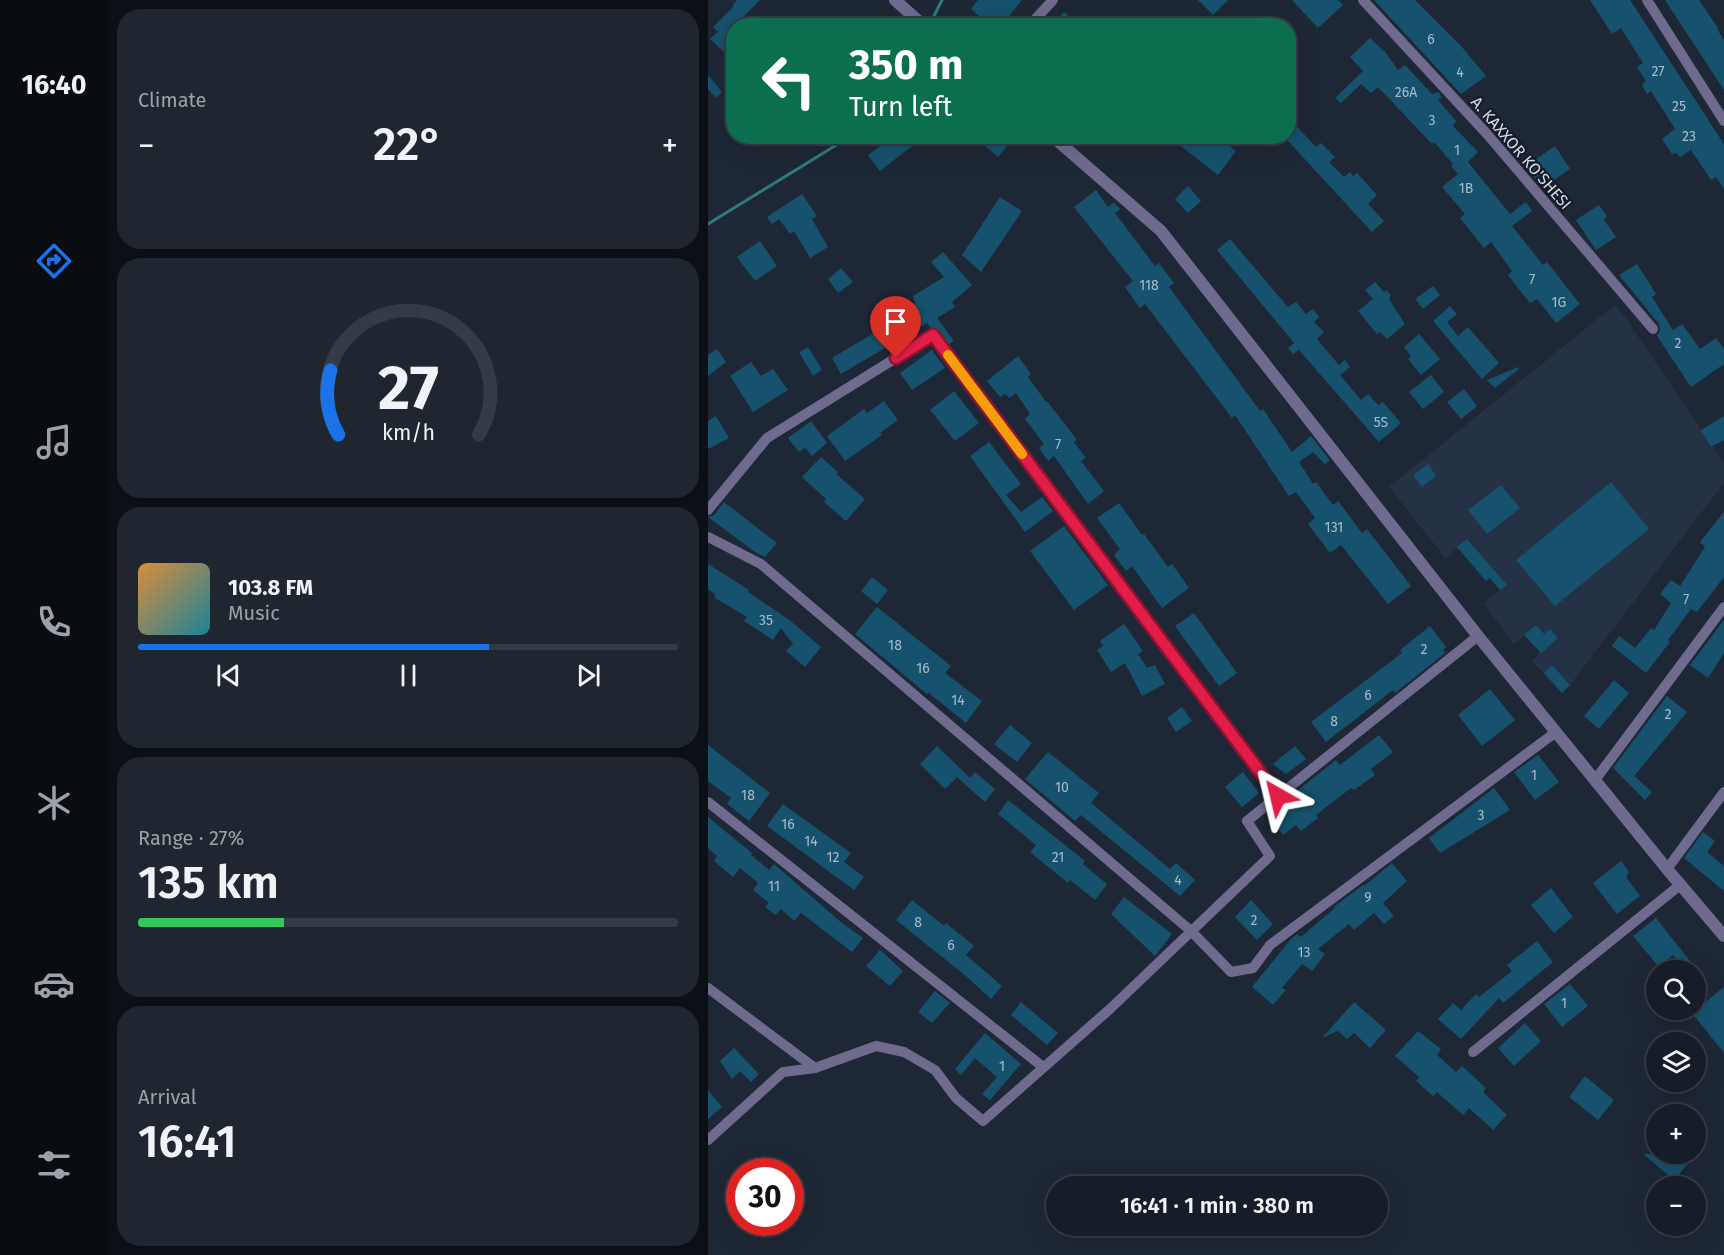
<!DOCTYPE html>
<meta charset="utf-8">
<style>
:root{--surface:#161d28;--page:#1f2630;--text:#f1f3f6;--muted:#9ea2a8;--line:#353b45;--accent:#1a73e8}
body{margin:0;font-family:"Fira Sans",sans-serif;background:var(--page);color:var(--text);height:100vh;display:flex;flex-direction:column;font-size:22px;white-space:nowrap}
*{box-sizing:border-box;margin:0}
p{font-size:20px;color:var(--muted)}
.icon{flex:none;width:33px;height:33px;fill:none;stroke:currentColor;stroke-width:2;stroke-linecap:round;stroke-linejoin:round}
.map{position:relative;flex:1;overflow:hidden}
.sheet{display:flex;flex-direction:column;gap:9px;padding:9px;background:#0c1016;width:600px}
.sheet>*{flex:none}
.banner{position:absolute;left:18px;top:18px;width:570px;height:126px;border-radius:24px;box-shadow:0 6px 24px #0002,0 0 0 2px var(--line);background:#0b6e4f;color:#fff;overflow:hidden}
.tools{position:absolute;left:938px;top:960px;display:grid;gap:12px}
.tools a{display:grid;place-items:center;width:60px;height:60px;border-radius:50%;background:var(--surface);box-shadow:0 6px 24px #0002,0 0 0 2px var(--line);font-size:30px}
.speed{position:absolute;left:18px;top:1158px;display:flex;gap:12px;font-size:30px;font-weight:700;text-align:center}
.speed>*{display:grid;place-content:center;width:78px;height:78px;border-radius:50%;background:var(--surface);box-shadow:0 6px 24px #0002,0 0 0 2px var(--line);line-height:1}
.speed .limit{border:9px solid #d22;background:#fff;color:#111}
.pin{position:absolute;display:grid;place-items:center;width:51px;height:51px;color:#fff;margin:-62px -26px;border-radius:50% 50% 50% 0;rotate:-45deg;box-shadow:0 0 6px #0007}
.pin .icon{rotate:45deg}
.me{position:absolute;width:66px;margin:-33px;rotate:323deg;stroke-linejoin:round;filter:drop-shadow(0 0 4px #0008)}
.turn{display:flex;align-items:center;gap:21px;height:126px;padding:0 24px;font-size:27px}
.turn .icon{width:78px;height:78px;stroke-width:2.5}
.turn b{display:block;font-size:42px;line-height:51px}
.big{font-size:45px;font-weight:600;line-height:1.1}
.sheet .card{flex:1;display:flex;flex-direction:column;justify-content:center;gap:9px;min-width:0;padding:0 21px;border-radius:24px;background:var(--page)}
.sheet .dial{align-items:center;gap:0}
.dial svg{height:156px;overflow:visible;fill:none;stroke:var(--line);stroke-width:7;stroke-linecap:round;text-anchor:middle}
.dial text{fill:var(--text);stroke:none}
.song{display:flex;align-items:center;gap:18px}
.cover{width:72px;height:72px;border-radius:9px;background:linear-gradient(135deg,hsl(30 70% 55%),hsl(190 70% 35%))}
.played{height:6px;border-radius:3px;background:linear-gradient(90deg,var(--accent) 65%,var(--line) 65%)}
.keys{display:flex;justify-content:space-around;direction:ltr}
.heat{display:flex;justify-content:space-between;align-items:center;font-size:33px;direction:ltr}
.charge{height:9px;border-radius:4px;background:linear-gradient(90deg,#34c759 27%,var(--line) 0)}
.trip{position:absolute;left:338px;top:1176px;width:342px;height:60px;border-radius:30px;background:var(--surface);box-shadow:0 6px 24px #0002,0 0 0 2px var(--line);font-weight:600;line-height:60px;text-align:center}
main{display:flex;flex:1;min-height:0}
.menu{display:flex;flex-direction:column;width:108px;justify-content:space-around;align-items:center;background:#090c10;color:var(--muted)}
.menu .icon{width:42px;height:42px}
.menu .current{color:var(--accent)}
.menu b{font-size:27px;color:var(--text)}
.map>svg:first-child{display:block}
.built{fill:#253144}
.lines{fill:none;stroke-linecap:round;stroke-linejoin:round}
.stream{stroke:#2e7a81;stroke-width:3}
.building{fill:#16526d}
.minor{stroke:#6e6b8f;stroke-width:10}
.tertiary{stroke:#6e6b8f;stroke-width:12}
.route-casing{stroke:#92132f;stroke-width:15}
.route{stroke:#e11d48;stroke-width:10}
.slow{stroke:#f59e0b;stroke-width:10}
.labels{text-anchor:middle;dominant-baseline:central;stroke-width:4.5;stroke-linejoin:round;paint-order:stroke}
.number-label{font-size:14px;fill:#a8bcca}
.street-label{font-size:16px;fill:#d9dfe9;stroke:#151d2b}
</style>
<main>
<nav class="menu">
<b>16:40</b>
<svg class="icon current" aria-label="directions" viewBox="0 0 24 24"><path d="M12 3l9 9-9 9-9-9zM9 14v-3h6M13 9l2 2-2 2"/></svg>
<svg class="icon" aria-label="music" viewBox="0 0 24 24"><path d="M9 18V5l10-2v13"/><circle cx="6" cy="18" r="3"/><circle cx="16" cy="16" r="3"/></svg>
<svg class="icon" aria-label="phone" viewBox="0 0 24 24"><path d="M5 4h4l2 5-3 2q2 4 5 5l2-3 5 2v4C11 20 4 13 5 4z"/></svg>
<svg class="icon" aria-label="climate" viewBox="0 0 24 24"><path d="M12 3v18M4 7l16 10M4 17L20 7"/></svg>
<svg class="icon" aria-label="car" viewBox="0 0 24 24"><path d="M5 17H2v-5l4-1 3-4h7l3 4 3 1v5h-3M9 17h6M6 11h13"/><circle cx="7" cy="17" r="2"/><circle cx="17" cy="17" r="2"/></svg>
<svg class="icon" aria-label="filters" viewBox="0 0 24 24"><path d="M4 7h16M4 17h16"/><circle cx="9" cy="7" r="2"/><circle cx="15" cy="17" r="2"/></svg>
</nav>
<section class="sheet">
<div class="card"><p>Climate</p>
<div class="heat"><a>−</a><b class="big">22°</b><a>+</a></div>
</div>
<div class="card dial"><svg viewBox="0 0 100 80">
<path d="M14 69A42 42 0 1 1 86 69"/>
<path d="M14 69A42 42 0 0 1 10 36" stroke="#1a73e8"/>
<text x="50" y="56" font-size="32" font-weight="700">27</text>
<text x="50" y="72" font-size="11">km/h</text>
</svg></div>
<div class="card">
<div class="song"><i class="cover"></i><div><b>103.8 FM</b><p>Music</p></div></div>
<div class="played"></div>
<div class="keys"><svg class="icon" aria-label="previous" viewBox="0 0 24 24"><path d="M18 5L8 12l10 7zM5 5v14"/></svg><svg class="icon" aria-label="pause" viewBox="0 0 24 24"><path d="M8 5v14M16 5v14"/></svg><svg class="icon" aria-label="next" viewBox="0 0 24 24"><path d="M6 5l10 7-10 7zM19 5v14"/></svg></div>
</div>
<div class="card"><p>Range · 27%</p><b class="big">135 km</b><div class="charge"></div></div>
<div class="card"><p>Arrival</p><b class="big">16:41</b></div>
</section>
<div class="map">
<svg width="1016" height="1255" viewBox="0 0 1016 1255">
<rect width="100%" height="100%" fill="#1e2735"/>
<!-- built -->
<polygon class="built" points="908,304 1016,463 1016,483 862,685 854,693 824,661 832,653 817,635 806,644 775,603 792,590 783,578 778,581 750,547 738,559 681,487"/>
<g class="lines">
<!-- stream -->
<g class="stream">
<polyline points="221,26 234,0"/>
<polyline points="0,224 143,136"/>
</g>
</g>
<!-- building -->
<g class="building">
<polygon points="29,0 52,0 26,26 26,33 18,41 26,48 26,61 2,39 10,32 5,27 26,6 25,5"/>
<polygon points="270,0 314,0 293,26 282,26 263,9"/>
<polygon points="490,0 520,0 505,15"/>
<polygon points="584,0 630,0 635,5 610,28"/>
<polygon points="666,0 707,0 753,46 778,76 753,94"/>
<polygon points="882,0 922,0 1016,144 1016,189 1008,177 1003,180 983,150 972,157 968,153 964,154 954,139 967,129 943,91 939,94 934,85 938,81 929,67 935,63 913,28 904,34"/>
<polygon points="957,0 991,0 1010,28 1009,29 1016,40 1016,90"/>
<polygon points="356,12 372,26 357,26 349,20"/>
<polygon points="662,38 678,53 690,70 697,65 724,94 730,92 734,97 730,100 748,121 745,126 770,152 760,162 802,214 818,202 824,211 804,226 835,265 839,262 872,304 848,323 829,299 822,303 800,275 804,271 783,242 776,248 752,218 757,214 734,187 750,174 743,166 745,164 726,142 724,144 670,87 663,93 653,84 633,103 627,98 655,71 642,57"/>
<polygon points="0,75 14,92 8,98 0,89"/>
<polygon points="580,117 608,147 613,143 627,157 621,162 636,177 642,172 645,176 649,173 669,195 660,204 676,221 664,232 580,141"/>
<polygon points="185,136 217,136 172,171 160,155"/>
<polygon points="265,136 307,136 290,157"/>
<polygon points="460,136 510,136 528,151 510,175"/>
<polygon points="847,146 862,169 835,188 818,166"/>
<polygon points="480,186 493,201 480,213 467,199"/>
<polygon points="388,190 400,207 406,202 412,209 407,213 447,266 451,263 466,283 461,287 552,411 555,409 584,452 603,436 622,460 617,464 605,452 591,462 605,484 608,482 625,505 630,501 654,533 659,529 703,586 680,604 633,545 622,553 600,524 607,518 588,492 581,496 527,415 524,418 437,304 432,308 417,287 425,281 366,207"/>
<polygon points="94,194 109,216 104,219 120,247 102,258 86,231 82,234 71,219 64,224 59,217"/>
<polygon points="292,197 314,211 273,272 254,255"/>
<polygon points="891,205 899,216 896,220 908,237 888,250 868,220"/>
<polygon points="522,239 580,307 588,302 598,314 605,309 611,317 606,322 616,332 609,339 631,365 637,360 642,367 632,375 653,400 660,394 670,405 675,402 693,423 671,442 591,350 585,354 580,348 586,343 509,250"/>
<polygon points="52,241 69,266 47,281 29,257"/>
<polygon points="235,252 264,285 244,302 247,307 229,318 246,341 241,344 231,330 223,328 219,323 133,374 124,358 208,308 205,296 236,277 223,262"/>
<polygon points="929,264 948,294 944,297 965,330 974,324 992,349 1008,338 1016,349 1016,364 983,387 951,339 949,335 952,331 951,324 911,275"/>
<polygon points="133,268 145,282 130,293 120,279"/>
<polygon points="667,282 676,292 678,290 683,295 681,299 697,324 679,339 672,332 669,334 650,311 665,299 657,290"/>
<polygon points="725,286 732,295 715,309 707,299"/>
<polygon points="742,306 749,314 739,322 750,336 760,327 791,363 774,379 725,321"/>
<polygon points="711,334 732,359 713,375 700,359 703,356 696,347"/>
<polygon points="100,347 114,370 105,376 91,352"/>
<polygon points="9,349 18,362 0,376 0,355"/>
<polygon points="224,350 237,368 204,390 192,373"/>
<polygon points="310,356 323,374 320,377 338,402 339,401 369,440 366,442 378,458 373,461 396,491 380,504 346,456 340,461 331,448 336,444 317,419 322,414 308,393 302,398 297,394 292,397 279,381"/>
<polygon points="43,362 53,376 65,369 80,390 45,412 22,376"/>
<polygon points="810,367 811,369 787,388 779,380"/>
<polygon points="723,375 736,392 715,409 701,392"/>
<polygon points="756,389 769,406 753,419 739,402"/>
<polygon points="246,391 271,423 247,441 222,410"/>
<polygon points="176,401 190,420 172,433 174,435 137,461 119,436 156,409 159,413"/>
<polygon points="8,416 21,438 0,449 0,421"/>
<polygon points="1016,416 1016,440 1003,447 993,430"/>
<polygon points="103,421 119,443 104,456 97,448 91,452 80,438"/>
<polygon points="281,442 313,484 298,495 313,512 334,497 345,511 317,532 262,456"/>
<polygon points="113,457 130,472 128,474 157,499 138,521 116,502 118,499 94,477"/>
<polygon points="720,464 728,476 714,487 705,475"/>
<polygon points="903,482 941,529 847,606 808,560"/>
<polygon points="793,485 812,508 779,534 760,510"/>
<polygon points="16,502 69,543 57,557 47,552 0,517 6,515"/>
<polygon points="411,503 434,535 436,534 460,567 464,564 481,588 454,608 424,566 418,571 406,555 412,549 389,518"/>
<polygon points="1016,512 1016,577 989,612 983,609 960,640 962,642 938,673 904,646 911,636 927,648 943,628 946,630 963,603 952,594 963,580 972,586 997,547 992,542"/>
<polygon points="356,526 400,585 366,610 322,551"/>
<polygon points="759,539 799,585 792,590 782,578 778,581 749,547"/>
<polygon points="0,564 41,590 40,592 80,619 113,647 97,667 78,651 85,644 73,628 65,640 36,621 39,617 7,598 7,594 0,589"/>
<polygon points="164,577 180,590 169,604 153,591"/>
<polygon points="169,607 243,666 237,673 274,701 258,723 221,693 219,694 147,634"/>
<polygon points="486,613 529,673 511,686 467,626"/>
<polygon points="1016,620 1016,653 1000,678 982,665"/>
<polygon points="416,624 435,651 430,654 439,668 447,665 457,684 434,696 417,663 403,672 389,650 395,646 392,641"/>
<polygon points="828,625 836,634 842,629 850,638 833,653 816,635"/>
<polygon points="722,626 738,647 735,650 737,653 687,693 685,690 618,742 603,722 694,653 692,650"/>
<polygon points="844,665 862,685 854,693 836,673"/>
<polygon points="906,680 921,693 891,729 876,716"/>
<polygon points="782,689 807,720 774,746 750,715"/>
<polygon points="959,696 979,712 926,776 944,792 937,800 905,768"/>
<polygon points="474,707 484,721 468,732 459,718"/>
<polygon points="302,725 324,743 309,762 286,744"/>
<polygon points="671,735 685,752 663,769 667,775 646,790 643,788 608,815 610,818 593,831 588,825 575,835 559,815 628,760 632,765"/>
<polygon points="0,745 62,793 41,821 19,804 23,798 0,781"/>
<polygon points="229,746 262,778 267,772 287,789 277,802 249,777 237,789 212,764"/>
<polygon points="587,746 598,759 578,774 565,764"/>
<polygon points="340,752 391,793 383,803 462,869 468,863 487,880 472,896 373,815 367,821 317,779"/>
<polygon points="830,755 851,782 827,800 806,772"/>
<polygon points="535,772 551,793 534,807 517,787"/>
<polygon points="786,788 802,810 732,853 721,838"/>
<polygon points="300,800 377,861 375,864 399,884 387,900 362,880 360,883 322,852 328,845 290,814"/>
<polygon points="75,804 143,853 136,862 156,877 146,890 59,826"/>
<polygon points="0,817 44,853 43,855 61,870 66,864 134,923 155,938 144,952 93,913 86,921 73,909 67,915 57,907 61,903 45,890 50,883 32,868 25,877 6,861 9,856 0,848"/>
<polygon points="995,832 1007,841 999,852 1016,866 1016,891 976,858"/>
<polygon points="913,861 921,872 918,877 932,896 909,914 885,883"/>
<polygon points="684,863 699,881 675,903 686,916 676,924 666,913 646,930 641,924 610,949 617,954 604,971 594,964 574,988 578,990 565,1005 544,987 583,939 589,934 593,937 627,908 626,907 631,903 655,885 656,886"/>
<polygon points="843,888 865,917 846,933 823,905"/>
<polygon points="416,897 464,934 447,956 403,914"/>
<polygon points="204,900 236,926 238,923 266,946 258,955 294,986 283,999 258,976 188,920"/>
<polygon points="543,900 565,924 549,940 527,917"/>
<polygon points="948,918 982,961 976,966 965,955 951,967 925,936"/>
<polygon points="829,941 845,962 795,1003 791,998 753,1039 730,1019 745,1003 753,1010 768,994 771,997 804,971 799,965"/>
<polygon points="172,950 195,971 182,986 158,966"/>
<polygon points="862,984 880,1006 854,1027 836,1004"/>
<polygon points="1016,987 1016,1053 984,1013"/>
<polygon points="227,991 242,1003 224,1023 210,1012"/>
<polygon points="313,1002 350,1033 339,1045 303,1015"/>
<polygon points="646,1002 678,1030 662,1048 646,1033 639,1039 630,1031 614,1038"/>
<polygon points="817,1023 833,1041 806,1066 790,1048"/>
<polygon points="710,1031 733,1049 729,1055 748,1072 754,1066 778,1088 775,1092 799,1115 785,1130 761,1108 755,1115 729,1092 725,1096 708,1081 711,1077 687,1056"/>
<polygon points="277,1033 313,1064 282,1100 274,1094 289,1077 267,1058 253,1075 247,1069"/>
<polygon points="26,1048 51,1074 43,1082 32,1071 24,1079 12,1061"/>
<polygon points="877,1076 906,1100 890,1120 861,1097"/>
<polygon points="0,1090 14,1107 0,1119"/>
<polygon points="935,1154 977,1154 984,1159 966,1180"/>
</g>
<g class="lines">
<!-- minor -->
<g class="minor">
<polyline points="655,0 779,134 945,329"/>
<polyline points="939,0 1016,121"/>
<polyline points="321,26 345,0"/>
<polyline points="0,510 59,438 225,335 570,796"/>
<polyline points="0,537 53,564 483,931 523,972 545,968 562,945 848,732"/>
<polyline points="887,780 1016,607"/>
<polyline points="0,802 335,1067"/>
<polyline points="959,869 1016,792"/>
<polyline points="0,988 107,1068"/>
<polyline points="765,1052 972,885"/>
<polyline points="0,1140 75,1072 107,1068 168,1046 196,1052 227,1070 248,1098 275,1121 403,1008 562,856 539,821 770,636"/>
</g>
<!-- tertiary -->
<g class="tertiary">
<polyline points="187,0 216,26"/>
<polyline points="344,136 453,231 770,636 959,869 1016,936"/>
</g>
</g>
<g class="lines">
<!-- route casing -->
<g class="route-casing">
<polyline id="route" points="188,358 225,335 570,796"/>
</g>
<!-- route -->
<use href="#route" class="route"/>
<!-- slow -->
<polyline class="slow" points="240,355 314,454"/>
</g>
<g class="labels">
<!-- number labels -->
<g class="number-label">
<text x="723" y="39">6</text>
<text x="950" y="71">27</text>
<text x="752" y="72">4</text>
<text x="698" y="92">26A</text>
<text x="971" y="106">25</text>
<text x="724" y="120">3</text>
<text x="981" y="136">23</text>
<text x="749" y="150">1</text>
<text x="758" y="188">1B</text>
<text x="824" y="279">7</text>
<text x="441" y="285">118</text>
<text x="851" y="302">1G</text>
<text x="970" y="343">2</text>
<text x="673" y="422">5S</text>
<text x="350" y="444">7</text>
<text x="626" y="527">131</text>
<text x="978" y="599">7</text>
<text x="58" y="620">35</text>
<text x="187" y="645">18</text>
<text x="716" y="649">2</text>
<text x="215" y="668">16</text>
<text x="660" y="695">6</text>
<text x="250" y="700">14</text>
<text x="960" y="714">2</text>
<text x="626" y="721">8</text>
<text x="826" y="775">1</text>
<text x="354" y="787">10</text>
<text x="40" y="795">18</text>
<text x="773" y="815">3</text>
<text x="80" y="824">16</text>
<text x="103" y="841">14</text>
<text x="125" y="857">12</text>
<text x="350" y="857">21</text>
<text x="470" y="880">4</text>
<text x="66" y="886">11</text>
<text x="660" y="897">9</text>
<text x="546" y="920">2</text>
<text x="210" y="922">8</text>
<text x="243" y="945">6</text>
<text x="596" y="952">13</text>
<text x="856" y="1003">1</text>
<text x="294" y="1066">1</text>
</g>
<!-- street labels -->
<g class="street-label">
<text transform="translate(813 153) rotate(49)">A. KAXXOR KO'SHESI</text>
</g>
</g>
</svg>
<div class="tools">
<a><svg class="icon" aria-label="search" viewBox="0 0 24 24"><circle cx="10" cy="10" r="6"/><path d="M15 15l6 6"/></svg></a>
<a><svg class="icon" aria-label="layers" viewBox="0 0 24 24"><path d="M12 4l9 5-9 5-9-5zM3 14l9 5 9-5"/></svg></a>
<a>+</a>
<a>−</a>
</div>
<div class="speed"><div class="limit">30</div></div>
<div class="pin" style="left:188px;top:358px;background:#d93025"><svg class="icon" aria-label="arrive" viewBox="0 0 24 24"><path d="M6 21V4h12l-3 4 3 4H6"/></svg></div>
<svg class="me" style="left:570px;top:796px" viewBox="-20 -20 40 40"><path d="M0-17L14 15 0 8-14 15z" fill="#e11d48" stroke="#fff" stroke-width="4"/></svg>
<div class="trip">16:41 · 1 min · 380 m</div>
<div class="banner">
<div class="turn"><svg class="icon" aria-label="left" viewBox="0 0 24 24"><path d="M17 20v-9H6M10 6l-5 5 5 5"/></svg><div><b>350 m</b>Turn left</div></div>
</div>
</div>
</main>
